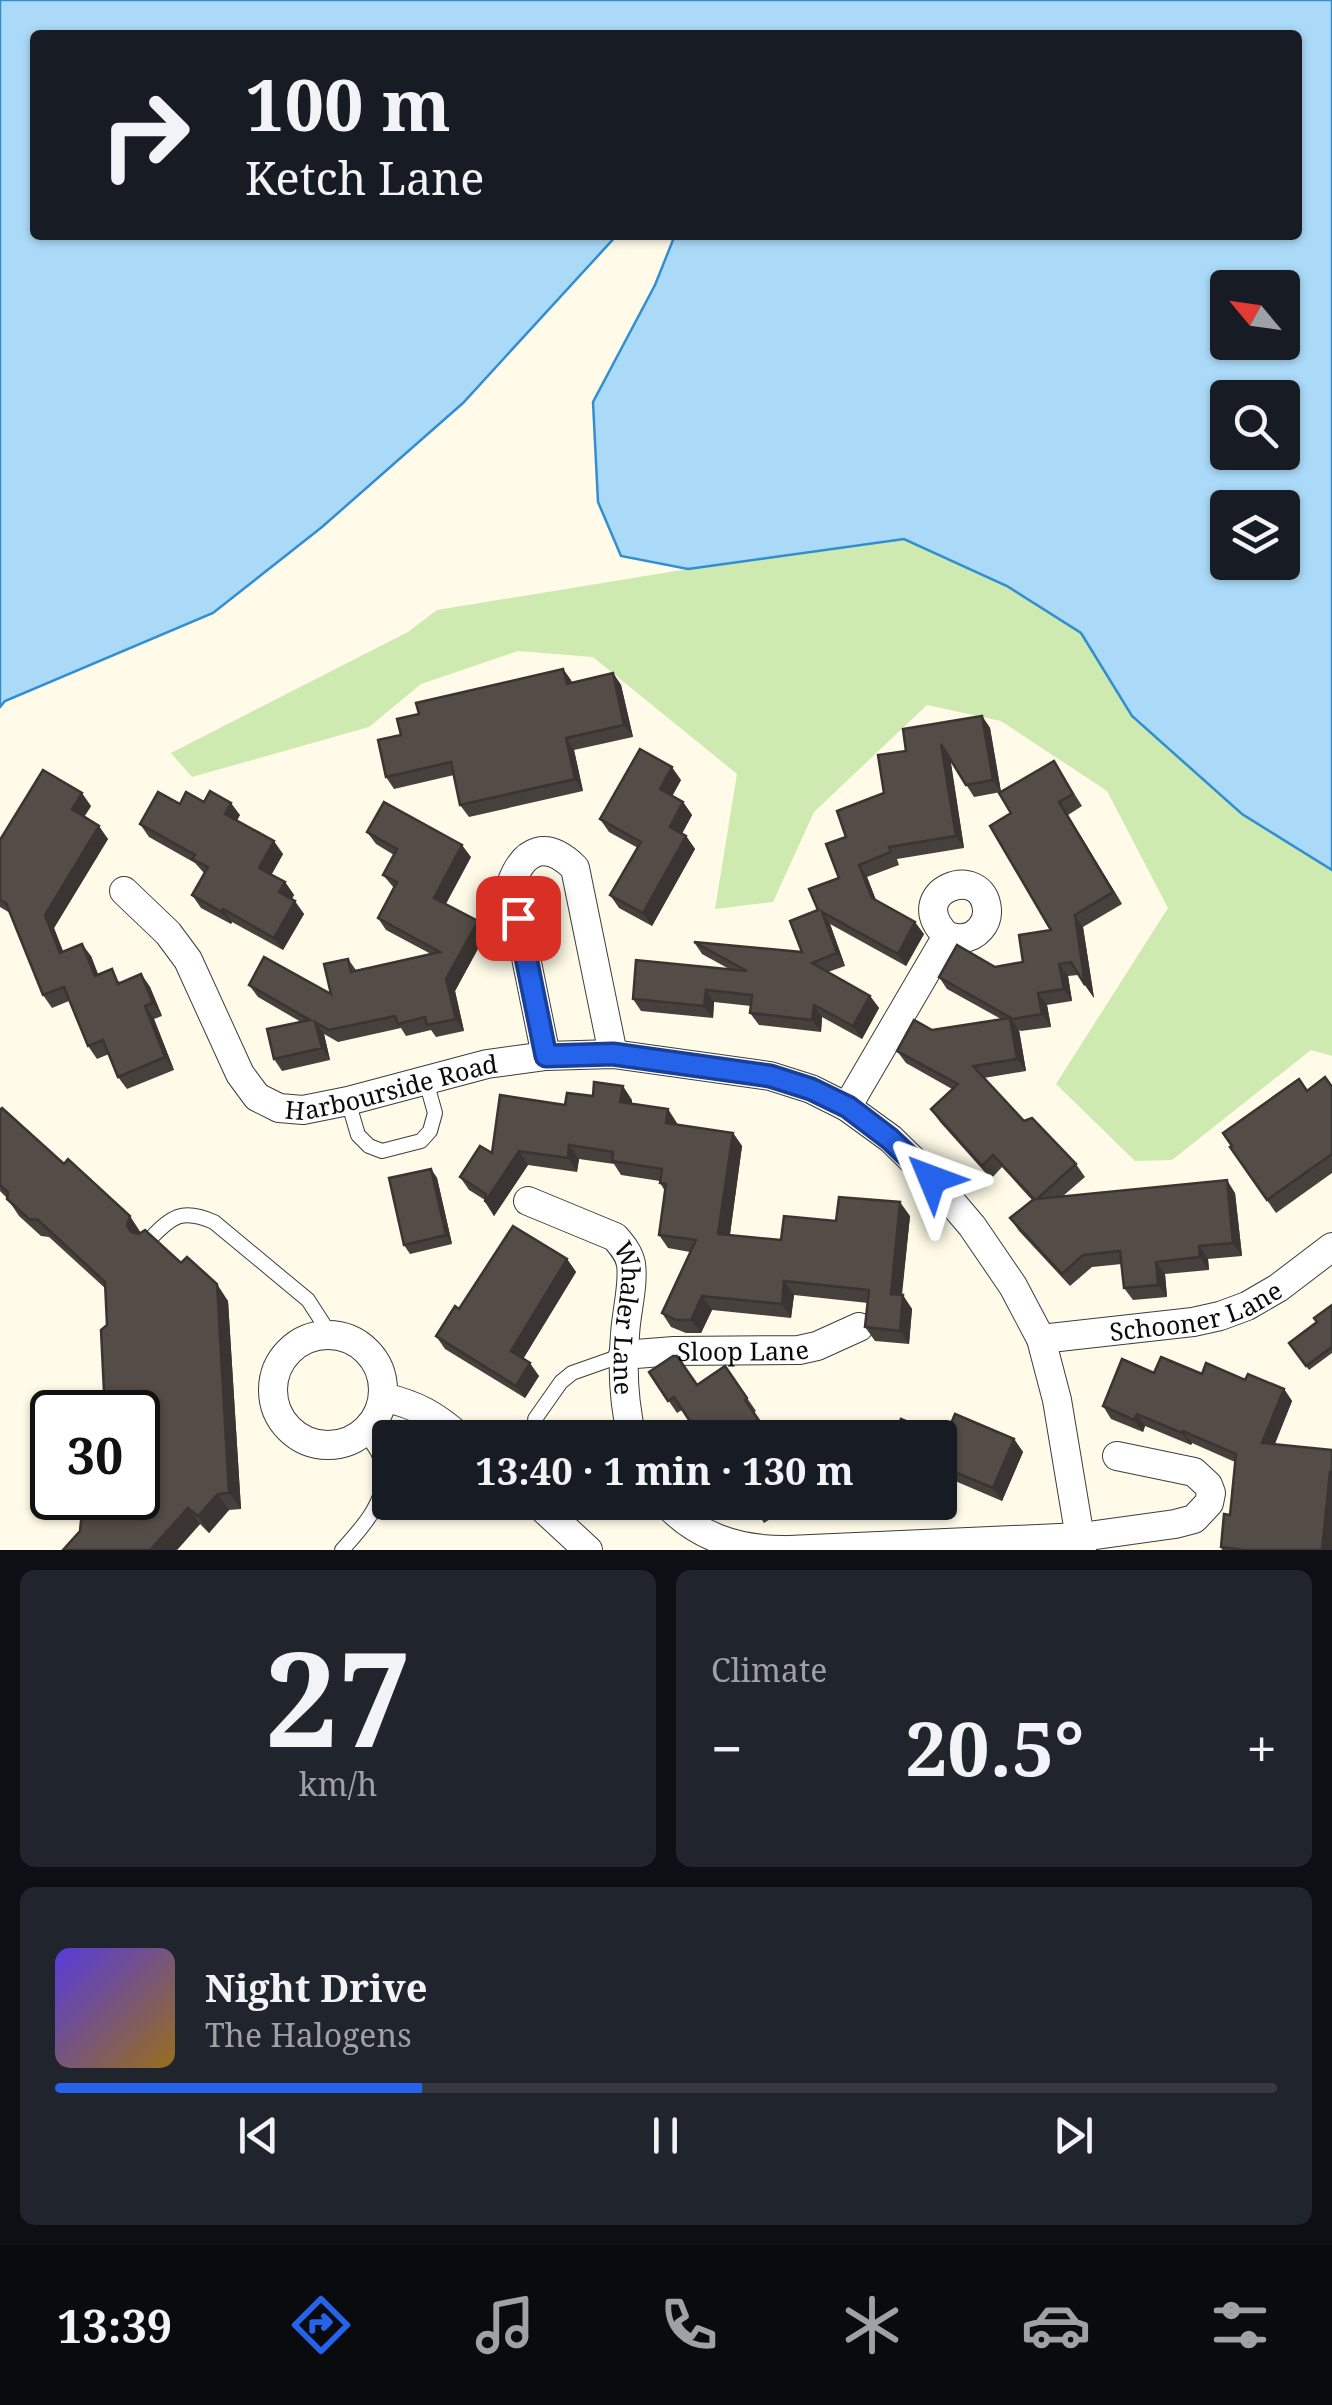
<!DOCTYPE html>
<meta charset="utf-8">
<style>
:root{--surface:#171b24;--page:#20242c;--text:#f1f3f6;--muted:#9ea1a6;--line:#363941;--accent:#2563eb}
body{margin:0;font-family:"Noto Serif",serif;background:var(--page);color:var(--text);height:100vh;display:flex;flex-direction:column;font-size:38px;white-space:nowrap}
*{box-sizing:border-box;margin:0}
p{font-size:32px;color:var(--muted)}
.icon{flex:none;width:55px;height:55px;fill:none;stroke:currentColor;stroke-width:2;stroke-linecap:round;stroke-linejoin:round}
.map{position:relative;height:1550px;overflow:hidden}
.side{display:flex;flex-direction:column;gap:20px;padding:20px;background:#0d0f14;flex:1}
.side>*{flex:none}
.banner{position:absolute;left:30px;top:30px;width:1272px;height:210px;border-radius:10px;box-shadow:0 2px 8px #0004;background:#171b24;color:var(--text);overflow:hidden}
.needle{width:65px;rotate:299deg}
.fabs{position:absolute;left:1210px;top:270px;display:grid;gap:20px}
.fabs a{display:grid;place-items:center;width:90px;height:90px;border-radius:10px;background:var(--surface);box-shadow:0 2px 8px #0004;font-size:50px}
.speed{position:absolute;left:30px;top:1390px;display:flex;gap:20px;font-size:50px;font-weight:700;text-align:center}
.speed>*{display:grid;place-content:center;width:130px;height:130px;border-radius:50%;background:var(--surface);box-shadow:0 2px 8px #0004;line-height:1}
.speed .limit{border:5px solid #111;border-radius:15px;background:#fff;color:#111}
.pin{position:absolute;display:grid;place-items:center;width:85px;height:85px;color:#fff;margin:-42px;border-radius:20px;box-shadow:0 5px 15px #0006}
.me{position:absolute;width:110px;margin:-55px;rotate:314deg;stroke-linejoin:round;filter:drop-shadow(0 0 8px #0008)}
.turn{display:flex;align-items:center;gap:35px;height:210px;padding:0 50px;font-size:45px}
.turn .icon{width:130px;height:130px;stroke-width:2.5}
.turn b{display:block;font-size:70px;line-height:85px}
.big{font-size:75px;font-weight:700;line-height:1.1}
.side .widget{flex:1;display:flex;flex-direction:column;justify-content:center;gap:15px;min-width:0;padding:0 35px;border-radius:15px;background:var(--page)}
.side .dial{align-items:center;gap:0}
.dial b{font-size:130px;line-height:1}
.song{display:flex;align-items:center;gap:30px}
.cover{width:120px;height:120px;border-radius:15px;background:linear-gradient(135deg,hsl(250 70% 55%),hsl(40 70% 35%))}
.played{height:10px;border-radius:5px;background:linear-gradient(90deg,var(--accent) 30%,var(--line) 30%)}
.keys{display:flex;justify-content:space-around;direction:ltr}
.heat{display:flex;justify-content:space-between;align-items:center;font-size:55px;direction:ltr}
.side .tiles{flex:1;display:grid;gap:20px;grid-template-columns:1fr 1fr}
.widget:last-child{grid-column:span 2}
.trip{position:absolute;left:372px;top:1420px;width:585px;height:100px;border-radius:10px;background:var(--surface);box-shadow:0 2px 8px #0004;font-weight:700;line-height:100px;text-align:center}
.tabs{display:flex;height:160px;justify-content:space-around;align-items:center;background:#090b0e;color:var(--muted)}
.tabs .icon{width:70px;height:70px}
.tabs .active{color:var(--accent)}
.tabs b{font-size:45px;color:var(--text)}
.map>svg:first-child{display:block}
.green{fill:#ceeab1}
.water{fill:#abdaf8;stroke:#308ed1;stroke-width:2.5;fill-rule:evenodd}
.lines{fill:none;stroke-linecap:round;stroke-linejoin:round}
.service-casing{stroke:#3d3d3d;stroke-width:16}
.minor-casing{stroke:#3d3d3d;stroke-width:30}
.service{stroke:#fff;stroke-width:14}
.minor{stroke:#fff;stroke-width:28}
.wall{fill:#47413d}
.shaded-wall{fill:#3a3532}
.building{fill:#534c47;stroke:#3a3532;stroke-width:2.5}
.route-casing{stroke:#184099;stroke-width:25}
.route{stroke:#2563eb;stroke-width:18}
.labels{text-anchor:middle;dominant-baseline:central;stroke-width:10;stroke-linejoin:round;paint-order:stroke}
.street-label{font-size:25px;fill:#0a0a0a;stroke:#fff}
</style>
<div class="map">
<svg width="1332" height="1550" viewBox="0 0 1332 1550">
<rect width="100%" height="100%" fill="#fffbe8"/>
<!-- green -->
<polygon class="green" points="904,539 1007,586 1082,633 1132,716 1242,814 1332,870 1332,1056 1311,1050 1172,1160 1135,1161 1056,1084 1168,908 1107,791 1001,721 927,705 814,812 773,902 715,909 737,774 593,657 518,651 421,684 369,727 192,777 171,753 408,632 437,610 688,569"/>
<!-- water -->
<path class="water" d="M0,0H1332V870L1242,814L1132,716L1081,633L1007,586L904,539L688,569L621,556L598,502L593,402L655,285L675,235H1298V35H35V235H617L463,403L322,527L213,613L5,701L0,707ZM1228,288H1282V342H1228ZM1228,398H1282V452H1228ZM1228,508H1282V562H1228Z"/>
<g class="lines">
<!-- service casing -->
<g class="service-casing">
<g id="service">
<polyline points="348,1101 358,1135 369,1146 382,1151 421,1141 430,1131 435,1113 426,1081"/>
<path d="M149,1240C172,1216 182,1208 214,1222L308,1300L330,1334"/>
<polyline points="535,1419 561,1382 572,1373 623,1355"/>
<path d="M342,1550C362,1528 389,1499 383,1467C381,1453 372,1443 364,1432"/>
</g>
</g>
<!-- minor casing -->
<g class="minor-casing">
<g id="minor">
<path id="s1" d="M124,891L168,933L188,960L240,1074L257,1097L279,1108L303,1110L348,1101L487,1064L546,1056L613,1054L770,1076L811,1089L847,1107L891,1139L932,1179L972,1226L1013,1286L1041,1339L1057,1400L1082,1550"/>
<path d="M546,1056L511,884C524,848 547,840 575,868L613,1054"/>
<path d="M847,1107L947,936C952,937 957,939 963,938C976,937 988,924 987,910C984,861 901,891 947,936"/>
<path id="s2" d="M528,1201L615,1237C622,1245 629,1253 631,1264C634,1286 626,1312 625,1335C622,1369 624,1404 632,1438"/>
<circle cx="328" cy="1390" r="55"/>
<path id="s3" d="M1041,1339L1193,1322L1220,1316L1247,1306L1278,1288L1332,1247"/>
<path id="s4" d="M623,1355L674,1351L799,1350L817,1346L859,1327"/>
<path d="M383,1397C417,1405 435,1415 461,1438"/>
<polyline points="536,1502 588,1550"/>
<path d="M665,1502C697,1537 737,1550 784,1550"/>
<polyline points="789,1550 1081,1537 1175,1524 1194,1519 1209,1503 1211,1493 1208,1485 1194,1472 1117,1456"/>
</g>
</g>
<!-- service -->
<use href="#service" class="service"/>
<!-- minor -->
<use href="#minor" class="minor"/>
</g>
<!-- wall -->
<g class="wall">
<polygon points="563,669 572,682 613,673 621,685 633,737 574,750 583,791 469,817 460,805 454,775 394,789 386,777 401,735 419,714"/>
<polygon points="982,716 990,728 1001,792 974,797 950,759 964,848 897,859 899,865 867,877 876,901 924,934 906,966 830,924 845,966 828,972 870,996 879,1008 862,1039 822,1017 821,1032 759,1025 750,1013 751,1006 714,1002 713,1018 641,1011 633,999 731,970 702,954 694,942 802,952 818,910 839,878 846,837 884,793 906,751"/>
<polygon points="1054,761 1082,806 1068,815 1122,904 1083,927 1094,998 1078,975 1068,976 1072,1001 1047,1005 1051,1027 1021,1031 1019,1030 1026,1071 984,1078 1024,1121 1076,1164 1085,1177 1063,1196 1235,1193 1242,1256 1208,1259 1209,1270 1165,1274 1167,1297 1133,1300 1124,1288 1122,1264 1092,1267 1070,1286 1019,1231 1010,1218 1032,1200 1002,1167 991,1179 940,1122 931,1109 952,1089 906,1063 897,1051 932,1030 1001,1019 947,989 939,977 1023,962 1051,930 1011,813"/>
<polygon points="681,780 672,796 683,802 692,815 682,834 686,836 695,849 652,926 619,908 610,895 638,848 609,832 600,819"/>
<polygon points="204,802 240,815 237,820 283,854 271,875 285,882 294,895 292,899 304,914 283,950 232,922 231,924 201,908 192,895 204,873 195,863 149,837 140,824"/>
<polygon points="91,806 84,817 108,839 54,928 63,952 91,956 98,975 121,982 141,974 150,987 162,1016 154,1019 174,1070 127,1089 118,1077 109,1054 97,1059 88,1046 69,1001 52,1008 43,995 10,913 0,907 0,840"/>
<polygon points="367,832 471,857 446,904 486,934 455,991 464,1031 436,1037 431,1030 406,1036 401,1028 338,1042 324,1034 330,1060 282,1071 274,1059 301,1022 258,997 249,985 331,994 348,959 356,970 431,954 386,930 378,918 394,888 383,875 394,855 376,844"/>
<polygon points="1332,1087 1332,1173 1276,1213 1230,1147 1307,1091"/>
<polygon points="593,1096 632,1100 632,1104 677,1123 677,1125 733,1133 742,1146 730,1235 781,1240 836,1221 910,1216 902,1295 912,1309 909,1344 875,1341 865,1327 868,1303 794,1295 791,1318 712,1310 701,1333 686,1333 671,1327 662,1313 690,1252 668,1248 659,1235 665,1191 660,1183 660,1181 621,1175 614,1164 579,1159 577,1172 528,1165 494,1216 485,1200 469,1190 460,1177 492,1153 565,1105"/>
<polygon points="0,1110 141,1233 228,1301 241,1509 229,1510 209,1533 200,1524 177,1550 63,1550 99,1509 138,1498 107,1325 106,1289 49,1237 41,1236 19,1216 7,1198 0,1191"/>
<polygon points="431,1169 437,1178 452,1244 410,1254 404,1245"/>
<polygon points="567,1259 576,1272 523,1359 539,1376 525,1398 445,1349 436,1336 459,1309"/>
<polygon points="1332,1305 1332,1353 1309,1370 1289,1343 1317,1322"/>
<polygon points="725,1366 756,1411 753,1413 768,1435 765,1438 701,1438 682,1410 677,1413 649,1372 697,1385"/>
<polygon points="1154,1373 1202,1374 1245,1380 1284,1389 1292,1401 1275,1444 1332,1450 1332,1550 1222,1550 1221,1547 1230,1515 1235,1462 1192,1443 1191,1445 1145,1426 1143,1432 1111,1419 1103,1406"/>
<polygon points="940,1438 1014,1439 1023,1452 1002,1501 948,1478 940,1496"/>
<polygon points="750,1502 797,1502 764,1523"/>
<polygon points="868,1502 886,1502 884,1509"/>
</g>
<!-- shaded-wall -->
<g class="shaded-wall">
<polygon points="563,669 571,680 575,695 567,684"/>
<polygon points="613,673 621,685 633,737 624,725"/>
<polygon points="982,716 990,728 1001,792 993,780"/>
<polygon points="566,738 574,750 583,791 575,779"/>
<polygon points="941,744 950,756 964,848 956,836"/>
<polygon points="672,767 681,780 669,802 660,789"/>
<polygon points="82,793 91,806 81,822 72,809"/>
<polygon points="683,802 692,815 678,840 670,827"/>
<polygon points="1059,802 1068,815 1122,904 1113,892"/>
<polygon points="231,803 240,815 234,826 225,814"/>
<polygon points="99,826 108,839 54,928 69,966 60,953 45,915"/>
<polygon points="686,836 695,849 652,926 643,913"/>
<polygon points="274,841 283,854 268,881 259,868"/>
<polygon points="462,845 471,857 442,910 434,898"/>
<polygon points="859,865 867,877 880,910 872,898"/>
<polygon points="285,882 294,895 288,905 279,892"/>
<polygon points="295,901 304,914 283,950 274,938"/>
<polygon points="223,909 232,922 231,924 222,912"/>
<polygon points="822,912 830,924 845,966 837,953"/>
<polygon points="1075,915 1083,927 1094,998 1085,985"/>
<polygon points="478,921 486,934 455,991 464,1031 456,1019 446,979"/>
<polygon points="915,922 924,934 906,966 898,954"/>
<polygon points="82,944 91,956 104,989 95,976"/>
<polygon points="1059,964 1068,976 1072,1001 1064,989"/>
<polygon points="141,974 150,987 162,1016 153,1003"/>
<polygon points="706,990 714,1002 713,1018 704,1006"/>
<polygon points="1038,993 1047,1005 1051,1027 1042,1014"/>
<polygon points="870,996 879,1008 862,1039 853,1026"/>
<polygon points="814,1005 822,1017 821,1032 812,1020"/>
<polygon points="145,1006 154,1019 174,1070 165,1057"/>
<polygon points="1010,1018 1019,1030 1026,1071 1017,1059"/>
<polygon points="315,1022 324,1034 330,1060 322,1048"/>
<polygon points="623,1086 632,1100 630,1116 620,1102"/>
<polygon points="668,1109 677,1123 675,1137 666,1123"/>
<polygon points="733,1133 742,1146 728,1248 718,1234"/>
<polygon points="569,1145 579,1159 577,1172 568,1158"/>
<polygon points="519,1151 528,1165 494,1216 485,1202"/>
<polygon points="431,1169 437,1178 452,1244 446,1235"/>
<polygon points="1227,1180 1235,1193 1242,1256 1233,1243"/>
<polygon points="900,1202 910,1216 900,1308 891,1294"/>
<polygon points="130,1216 141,1233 139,1242 127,1225"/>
<polygon points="1199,1246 1208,1259 1209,1270 1200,1257"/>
<polygon points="567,1259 576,1272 520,1364 511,1351"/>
<polygon points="1156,1262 1165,1274 1167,1297 1158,1285"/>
<polygon points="784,1281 794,1295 791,1318 782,1304"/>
<polygon points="217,1284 228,1301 241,1509 229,1493"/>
<polygon points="903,1295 912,1309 909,1344 900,1331"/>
<polygon points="702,1296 712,1310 701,1333 691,1320"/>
<polygon points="530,1363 539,1376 525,1398 516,1386"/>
<polygon points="1284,1389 1292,1401 1270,1455 1262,1443"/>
<polygon points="1137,1414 1145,1426 1143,1432 1134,1420"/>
<polygon points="1183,1431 1192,1443 1191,1445 1182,1433"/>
<polygon points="1014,1439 1023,1452 1002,1501 993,1488"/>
<polygon points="940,1467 948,1478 940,1496"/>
<polygon points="1330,1472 1332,1475 1332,1550 1322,1550"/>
<polygon points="218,1494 229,1510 209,1533 198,1516"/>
<polygon points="188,1508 200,1524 177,1550 150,1550"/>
</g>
<!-- building -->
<g class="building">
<polygon points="563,669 567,684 613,673 624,725 566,738 575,779 460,805 451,762 386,777 378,740 401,735 397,719 419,714 416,703"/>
<polygon points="982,716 993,780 966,785 941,744 956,836 889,847 891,852 859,865 872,898 915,922 898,954 822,912 837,953 812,963 870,996 853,1026 814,1005 812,1020 750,1013 752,995 706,990 704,1006 633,999 636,960 747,971 694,942 802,952 790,921 818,910 809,889 839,878 826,844 846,837 837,811 884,793 878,755 906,751 903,729"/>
<polygon points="640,749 672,767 660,789 683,802 670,827 686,836 643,913 610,895 641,842 600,819"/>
<polygon points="1054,761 1073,794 1059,802 1113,892 1075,915 1085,985 1071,962 1059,964 1064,989 1038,993 1042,1014 1013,1019 939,977 957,945 995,967 1023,962 1019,935 1051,930 990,826 1011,813 999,793"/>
<polygon points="43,770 82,793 72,809 99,826 45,915 60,953 82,944 95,976 112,969 118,984 141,974 153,1003 145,1006 165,1057 118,1077 103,1040 88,1046 64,987 43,995 6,903 0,900 0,840"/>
<polygon points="210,791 231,803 225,814 274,841 259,868 285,882 279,892 295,901 274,938 223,909 222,912 192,895 208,867 192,859 195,855 140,824 158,792 180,804 186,792 204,802"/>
<polygon points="384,802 462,845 434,898 478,921 446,979 456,1019 427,1025 425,1017 398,1024 395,1016 329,1030 315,1022 322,1048 274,1059 267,1029 310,1020 249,985 264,957 331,994 324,964 348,959 351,972 440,952 378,918 397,882 383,875 397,849 367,832"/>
<polygon points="1010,1018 1017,1059 973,1066 1024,1121 1032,1118 1076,1164 1037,1199 1227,1180 1233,1243 1199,1246 1200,1257 1156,1262 1158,1285 1124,1288 1120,1251 1083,1255 1062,1274 1010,1218 1034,1199 993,1155 982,1166 931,1109 958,1084 897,1051 914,1020 932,1030"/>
<polygon points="1325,1077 1332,1087 1332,1154 1267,1200 1230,1147 1232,1146 1223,1133 1299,1079 1307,1091"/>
<polygon points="594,1082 623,1086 620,1102 668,1109 666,1123 733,1133 718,1234 781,1240 784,1216 836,1221 839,1197 900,1202 891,1294 903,1295 900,1331 865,1327 869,1290 784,1281 782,1304 702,1296 691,1320 676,1320 662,1313 696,1240 659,1235 666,1184 660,1183 662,1169 612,1161 613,1152 569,1145 568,1158 519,1151 485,1202 486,1194 460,1177 480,1146 492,1153 500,1095 565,1105 567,1093 593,1096"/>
<polygon points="2,1108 64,1164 68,1159 130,1216 127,1225 131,1232 139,1234 145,1230 181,1263 187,1257 217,1284 229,1493 218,1494 198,1516 188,1508 150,1550 63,1550 80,1531 81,1521 90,1509 99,1509 110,1498 138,1498 138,1412 105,1412 101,1330 107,1325 105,1282 38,1220 29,1219 7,1199 8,1192 0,1185 0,1110"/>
<polygon points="431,1169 446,1235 404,1245 389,1178"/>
<polygon points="513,1226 567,1259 511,1351 530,1363 516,1386 436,1336 455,1306 459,1309"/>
<polygon points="1332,1305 1332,1347 1306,1366 1289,1343 1317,1322 1314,1318"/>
<polygon points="673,1356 677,1356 697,1385 725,1366 747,1398 745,1400 760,1422 750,1429 755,1438 701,1438 674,1397 668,1401 649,1372"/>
<polygon points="1161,1357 1202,1374 1206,1363 1245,1380 1248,1374 1284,1389 1262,1443 1332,1450 1332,1472 1330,1472 1322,1550 1245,1550 1221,1547 1224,1514 1230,1515 1236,1454 1183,1431 1182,1433 1137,1414 1134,1420 1103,1406 1122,1359 1154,1373"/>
<polygon points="955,1414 1014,1439 993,1488 940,1466 940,1438 893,1438 901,1419 945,1438"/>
<polygon points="848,1424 881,1438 842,1438"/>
<polygon points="750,1502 768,1502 755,1510"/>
</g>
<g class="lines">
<!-- route casing -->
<g class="route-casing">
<polyline id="route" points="518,918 546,1056 613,1054 770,1076 811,1089 848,1107 890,1139 932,1179"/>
</g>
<!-- route -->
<use href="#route" class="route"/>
</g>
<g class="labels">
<!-- street labels -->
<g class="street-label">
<text stroke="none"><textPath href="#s1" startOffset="388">Harbourside Road</textPath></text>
<text stroke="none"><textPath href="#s3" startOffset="158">Schooner Lane</textPath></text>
<text stroke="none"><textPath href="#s2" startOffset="180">Whaler Lane</textPath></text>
<text stroke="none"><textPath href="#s4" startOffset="120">Sloop Lane</textPath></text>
</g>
</g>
</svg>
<div class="fabs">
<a><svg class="needle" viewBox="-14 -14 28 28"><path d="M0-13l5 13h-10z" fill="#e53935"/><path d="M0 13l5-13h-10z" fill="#9ea1a6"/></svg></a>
<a><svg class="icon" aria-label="search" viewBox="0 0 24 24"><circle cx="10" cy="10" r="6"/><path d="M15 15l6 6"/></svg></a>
<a><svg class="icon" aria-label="layers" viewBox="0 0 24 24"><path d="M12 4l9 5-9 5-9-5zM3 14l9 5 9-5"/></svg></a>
</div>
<div class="speed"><div class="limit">30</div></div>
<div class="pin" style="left:518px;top:918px;background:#d93025"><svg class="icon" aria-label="arrive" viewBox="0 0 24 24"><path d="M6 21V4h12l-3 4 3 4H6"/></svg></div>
<svg class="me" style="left:932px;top:1179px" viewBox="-20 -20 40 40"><path d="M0-17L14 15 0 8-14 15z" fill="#2563eb" stroke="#fff" stroke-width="4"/></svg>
<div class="trip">13:40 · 1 min · 130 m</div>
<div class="banner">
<div class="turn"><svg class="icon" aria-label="right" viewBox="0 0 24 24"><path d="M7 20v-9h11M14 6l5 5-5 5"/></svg><div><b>100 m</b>Ketch Lane</div></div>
</div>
</div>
<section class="side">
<div class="tiles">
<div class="widget dial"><b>27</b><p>km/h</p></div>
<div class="widget"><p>Climate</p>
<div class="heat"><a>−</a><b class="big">20.5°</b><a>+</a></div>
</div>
<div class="widget">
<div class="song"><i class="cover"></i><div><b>Night Drive</b><p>The Halogens</p></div></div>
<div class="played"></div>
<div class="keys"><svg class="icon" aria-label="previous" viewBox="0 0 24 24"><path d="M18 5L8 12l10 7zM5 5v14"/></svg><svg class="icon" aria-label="pause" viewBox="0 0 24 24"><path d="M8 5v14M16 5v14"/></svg><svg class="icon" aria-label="next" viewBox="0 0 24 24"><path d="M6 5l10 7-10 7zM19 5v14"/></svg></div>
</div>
</div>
</section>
<nav class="tabs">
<b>13:39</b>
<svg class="icon active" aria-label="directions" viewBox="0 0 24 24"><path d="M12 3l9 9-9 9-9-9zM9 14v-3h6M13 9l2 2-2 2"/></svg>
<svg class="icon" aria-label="music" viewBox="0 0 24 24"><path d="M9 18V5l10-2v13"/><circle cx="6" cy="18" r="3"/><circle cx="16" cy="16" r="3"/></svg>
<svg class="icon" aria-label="phone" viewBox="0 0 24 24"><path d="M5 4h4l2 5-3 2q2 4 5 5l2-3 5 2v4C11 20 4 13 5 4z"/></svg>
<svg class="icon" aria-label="climate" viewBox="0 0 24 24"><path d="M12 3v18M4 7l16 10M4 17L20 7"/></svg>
<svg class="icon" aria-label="car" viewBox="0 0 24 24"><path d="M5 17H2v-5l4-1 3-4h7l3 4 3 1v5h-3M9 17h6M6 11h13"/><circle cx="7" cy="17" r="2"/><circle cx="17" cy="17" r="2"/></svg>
<svg class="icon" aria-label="filters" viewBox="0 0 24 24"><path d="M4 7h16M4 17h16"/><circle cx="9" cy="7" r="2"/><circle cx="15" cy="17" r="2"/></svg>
</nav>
